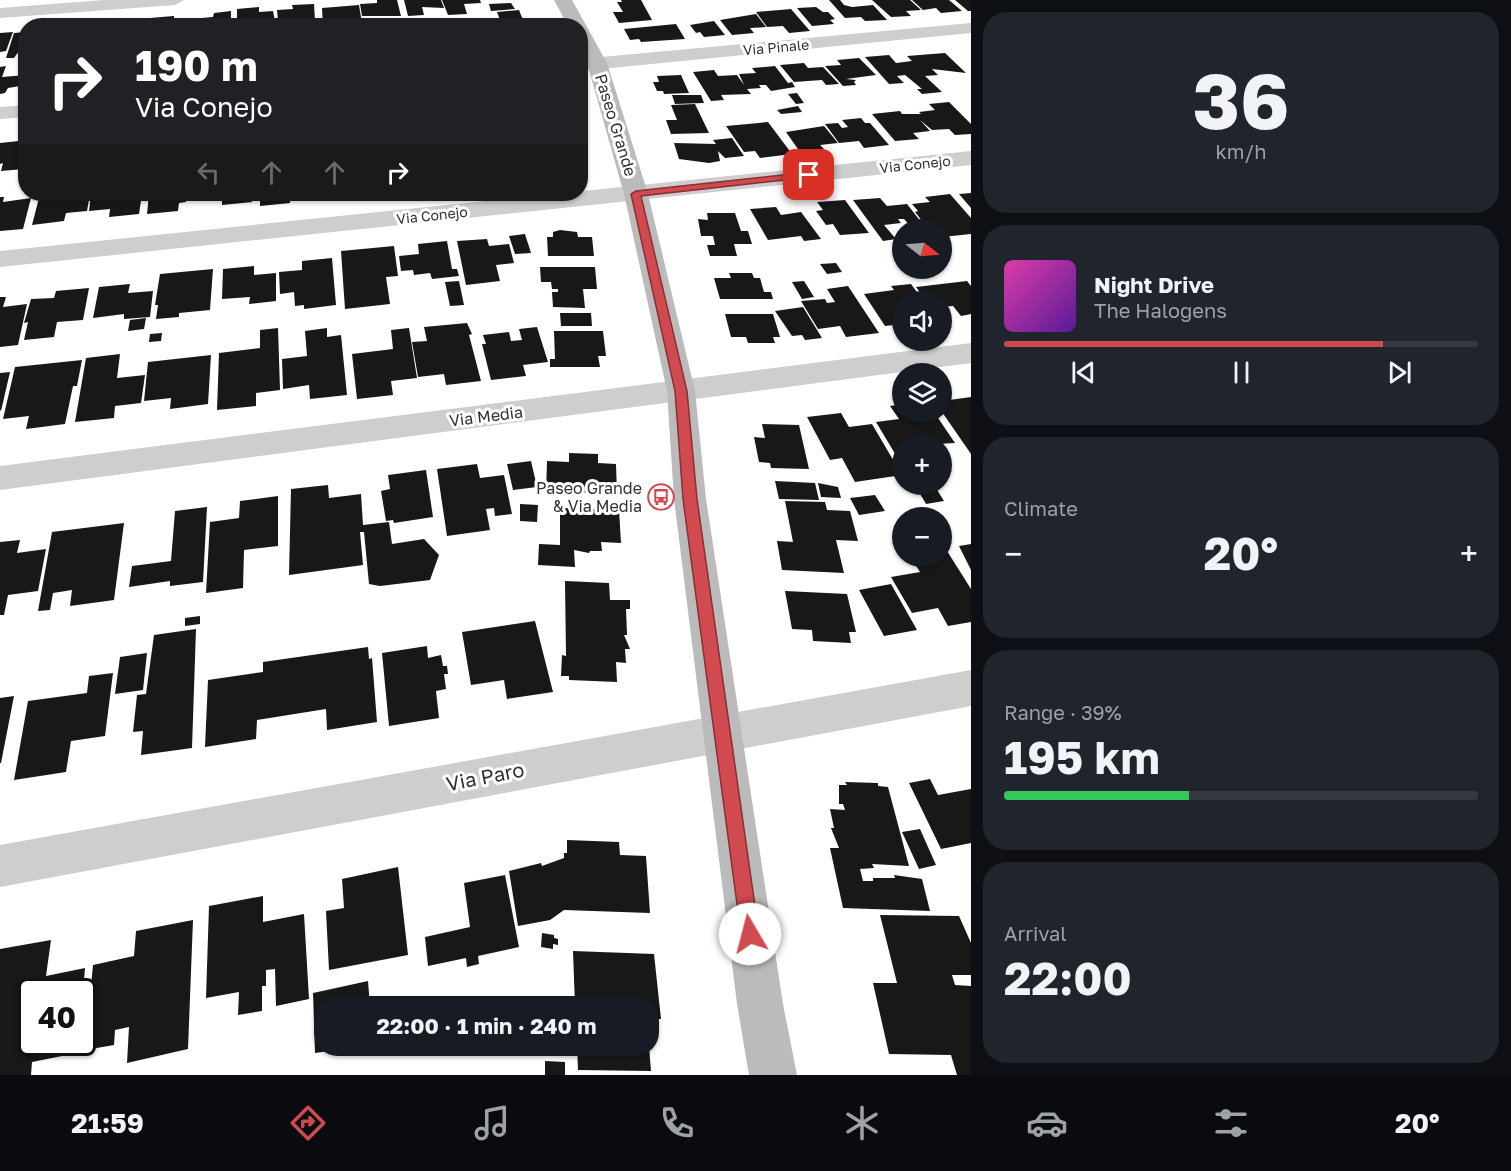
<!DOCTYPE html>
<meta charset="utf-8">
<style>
:root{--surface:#171b24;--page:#20242c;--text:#f1f3f6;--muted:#9ea1a6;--line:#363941;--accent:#d14a50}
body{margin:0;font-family:"Golos Text",sans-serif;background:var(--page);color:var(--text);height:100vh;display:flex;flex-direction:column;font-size:22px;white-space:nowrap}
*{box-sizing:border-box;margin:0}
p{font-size:20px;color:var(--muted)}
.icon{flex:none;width:33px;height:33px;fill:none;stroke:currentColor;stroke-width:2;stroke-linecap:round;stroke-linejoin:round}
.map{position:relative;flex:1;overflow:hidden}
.sheet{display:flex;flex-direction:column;gap:12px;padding:12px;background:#0d0f14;width:540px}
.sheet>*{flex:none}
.banner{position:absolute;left:18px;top:18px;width:570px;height:183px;border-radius:24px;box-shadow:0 2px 4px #0004;background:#202124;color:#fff;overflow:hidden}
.needle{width:39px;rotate:107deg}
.controls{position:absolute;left:892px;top:219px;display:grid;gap:12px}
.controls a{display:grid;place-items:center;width:60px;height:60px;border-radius:50%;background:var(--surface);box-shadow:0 2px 4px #0004;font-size:30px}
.speed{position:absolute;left:18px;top:978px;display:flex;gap:12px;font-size:30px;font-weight:700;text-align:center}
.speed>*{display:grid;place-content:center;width:78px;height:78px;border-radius:50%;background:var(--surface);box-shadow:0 2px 4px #0004;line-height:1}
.speed .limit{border:3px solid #111;border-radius:9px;background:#fff;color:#111}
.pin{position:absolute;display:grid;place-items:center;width:51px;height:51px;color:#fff;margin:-26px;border-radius:12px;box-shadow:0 3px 9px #0006}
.me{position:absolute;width:66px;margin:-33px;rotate:352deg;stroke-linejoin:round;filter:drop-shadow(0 0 4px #0008)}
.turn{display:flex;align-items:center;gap:21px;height:126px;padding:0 18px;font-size:27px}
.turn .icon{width:78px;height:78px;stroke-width:2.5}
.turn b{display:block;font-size:42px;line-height:51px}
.lanes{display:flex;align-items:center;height:57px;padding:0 18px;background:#0003;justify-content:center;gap:30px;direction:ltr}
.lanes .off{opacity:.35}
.big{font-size:45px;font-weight:700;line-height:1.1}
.sheet .card{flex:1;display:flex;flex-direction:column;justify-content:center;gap:9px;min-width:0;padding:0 21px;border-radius:24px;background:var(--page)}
.sheet .dial{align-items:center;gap:0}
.dial b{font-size:78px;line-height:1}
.song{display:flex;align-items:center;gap:18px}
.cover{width:72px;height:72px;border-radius:9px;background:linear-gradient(135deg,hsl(320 70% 55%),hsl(270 70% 35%))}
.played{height:6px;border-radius:3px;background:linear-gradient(90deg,var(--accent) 80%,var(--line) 80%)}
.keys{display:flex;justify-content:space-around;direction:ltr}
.heat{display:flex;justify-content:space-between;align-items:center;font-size:33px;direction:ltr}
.charge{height:9px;border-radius:4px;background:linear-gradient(90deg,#34c759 39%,var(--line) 0)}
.trip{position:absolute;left:314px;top:996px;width:345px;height:60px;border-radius:24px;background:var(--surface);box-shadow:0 2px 4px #0004;font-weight:700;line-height:60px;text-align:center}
.tab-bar{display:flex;height:96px;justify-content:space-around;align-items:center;background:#090b0e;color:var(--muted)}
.tab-bar .icon{width:42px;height:42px}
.tab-bar .on{color:var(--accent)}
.tab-bar b{font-size:27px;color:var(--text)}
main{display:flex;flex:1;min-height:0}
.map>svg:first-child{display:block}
.building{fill:#181818}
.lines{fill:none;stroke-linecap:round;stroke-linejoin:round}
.street{fill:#cecece;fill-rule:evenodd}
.secondary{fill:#bbb;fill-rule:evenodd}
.route{fill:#d14a50;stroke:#883034;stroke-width:1.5}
.labels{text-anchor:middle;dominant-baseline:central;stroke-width:6;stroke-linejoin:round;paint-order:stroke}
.far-street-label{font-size:14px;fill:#313131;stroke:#fff}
.street-label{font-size:16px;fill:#313131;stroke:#fff}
.poi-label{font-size:16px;fill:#313131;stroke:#fff;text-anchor:end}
.near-street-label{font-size:20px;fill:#313131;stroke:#fff}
</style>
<main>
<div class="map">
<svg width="971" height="1075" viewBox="0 0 971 1075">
<rect width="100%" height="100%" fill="#fff"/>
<!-- building -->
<g class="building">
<polygon points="377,0 397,0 401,16 362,16 360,4 377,3"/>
<polygon points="404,0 441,0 444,8 422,7 424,15 408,16"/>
<polygon points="442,0 480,0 481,3 464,4 467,14 448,15"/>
<polygon points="621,0 641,0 652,20 619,23 613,12 623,12 617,2 622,2"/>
<polygon points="829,0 840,0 844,5 852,7 873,5 887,20 865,21 861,17 845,18"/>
<polygon points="872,0 910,0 921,10 906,11 911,16 891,17"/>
<polygon points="912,0 949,0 962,11 941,13 936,8 923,10"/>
<polygon points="955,0 971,0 971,11 968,11"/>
<polygon points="511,3 515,9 491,11 489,4"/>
<polygon points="314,4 315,21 278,21 277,10 293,9 292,5"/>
<polygon points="359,5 362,23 323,26 322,8"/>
<polygon points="259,7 259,12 273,11 276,26 237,24 237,9"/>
<polygon points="816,7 823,12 828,12 835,19 830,20 834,24 812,26 797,8"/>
<polygon points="791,9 810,31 789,33 783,26 767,27 756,12"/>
<polygon points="519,10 523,20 534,19 537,26 502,26 501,22 507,22 500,20 497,12"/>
<polygon points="231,11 231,26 191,26 191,19 213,17 214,13"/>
<polygon points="756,14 766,27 750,28 754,33 732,35 720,20"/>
<polygon points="174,16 174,20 190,19 189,26 149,26 150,18"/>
<polygon points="145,18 143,26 122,26 123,20"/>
<polygon points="714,21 725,35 704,37 700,32 696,33 690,25"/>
<polygon points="676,24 685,39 641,42 639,39 630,40 624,29"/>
<polygon points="13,32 6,51 0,52 0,33"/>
<polygon points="26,32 26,41 19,51 14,58 6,58 14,33"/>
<polygon points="945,53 966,73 932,69 938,75 925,76 942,92 922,94 917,89 922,89 905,75 897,76 904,83 889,84 865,57 889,55 896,63 912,61 907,56"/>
<polygon points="859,58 876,75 846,79 856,80 854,82 856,85 843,86 825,66 841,65 837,60"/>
<polygon points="804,63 808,68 823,67 839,84 826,85 822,80 794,82 780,65"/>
<polygon points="6,66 2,77 26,75 26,85 8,88 5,93 0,94 0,67"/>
<polygon points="775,66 788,83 792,82 795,87 771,91 766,85 759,85 761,88 747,89 751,94 721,95 724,100 711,101 693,72 714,70 718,76 737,75 744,85 739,74 756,73 752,68"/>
<polygon points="681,75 689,93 664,94 663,91 657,91 653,82 659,82 657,76"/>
<polygon points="797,93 804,103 796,104 788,94"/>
<polygon points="672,95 701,95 704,103 675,104"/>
<polygon points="949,102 971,124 971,134 955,135 949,129 932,130 920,120 930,131 913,133 919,139 895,141 872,114 900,111 902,114 921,114 919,112 935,110 929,104"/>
<polygon points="695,104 709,133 671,134 666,120 677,120 671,105"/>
<polygon points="798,106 802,112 781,114 777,110"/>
<polygon points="861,118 865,123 870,123 889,145 864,148 859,141 839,143 825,124 838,123 842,128 848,127 842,120"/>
<polygon points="768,122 792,154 760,158 755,151 744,152 726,126"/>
<polygon points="824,126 838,143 820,145 824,149 800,152 786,132"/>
<polygon points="20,135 26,135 24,169 1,171 3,163 0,164 0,143 19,141"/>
<polygon points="732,138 744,156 725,158 718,151 720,161 709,163 679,159 674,143 716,144 713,140"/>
<polygon points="971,193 971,208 959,194"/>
<polygon points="40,194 90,194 87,211 66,213 64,221 32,225"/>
<polygon points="91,194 142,194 139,214 109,217 110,209 89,211"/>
<polygon points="149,194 186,194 186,202 179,203 178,211 147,214"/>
<polygon points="203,194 252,194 252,202 222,205 222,199 203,201"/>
<polygon points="260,194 290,194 290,203 260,206"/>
<polygon points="950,194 971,218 971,234 942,237 942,230 927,227 915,212 918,211 912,204 930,202 925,197"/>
<polygon points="0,197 4,197 3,202 31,198 23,229 0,231"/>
<polygon points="880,198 887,206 907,204 925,227 912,228 904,219 898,219 901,223 884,225 896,239 883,241 853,200"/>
<polygon points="845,200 869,233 840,235 833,224 826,225 816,211 823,210 817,202"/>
<polygon points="776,207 781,215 801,212 821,239 804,241 801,236 768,240 750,209"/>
<polygon points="707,213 735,213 741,231 748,231 752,244 734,244 737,256 710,256 707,245 715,245 713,236 701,236 698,219 708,220"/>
<polygon points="560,230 577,232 578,237 592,237 594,256 548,256 547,237 553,237 553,232"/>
<polygon points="525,234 531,253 515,254 509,236"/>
<polygon points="487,239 489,246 509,244 514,263 496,265 500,281 466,285 457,241"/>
<polygon points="447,241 452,269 457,269 459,276 432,279 430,273 414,275 413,270 401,271 399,256 419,254 418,244"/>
<polygon points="394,246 398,276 386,277 390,304 345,309 341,251"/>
<polygon points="332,258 336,305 304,309 304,305 295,306 294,292 280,294 279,272 302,270 302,261"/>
<polygon points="836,263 842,272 827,274 820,264"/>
<polygon points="254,266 254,275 276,273 276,301 249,304 250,297 222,299 223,269"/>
<polygon points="540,267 595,267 597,289 583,289 585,308 553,307 552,292 558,292 558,289 552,289 551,282 541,282"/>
<polygon points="213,269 210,310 179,313 179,317 156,319 158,305 155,305 160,274"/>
<polygon points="729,273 752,273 754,278 760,278 764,292 771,292 773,299 720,299 714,278 731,278"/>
<polygon points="459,281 464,305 450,306 445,282"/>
<polygon points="804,281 814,297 802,299 792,282"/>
<polygon points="967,281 971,286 971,314 961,316 953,306 942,307 942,302 927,302 916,287"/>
<polygon points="130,284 128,293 153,291 150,317 124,319 124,314 93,318 99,287"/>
<polygon points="911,284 924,302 903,302 903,324 885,326 864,294 894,290 891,286"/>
<polygon points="848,286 879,333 846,337 840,326 818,329 801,301 825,299 827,303 835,302 827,289"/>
<polygon points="89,288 83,320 57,322 54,337 24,340 28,322 24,323 31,299 54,298 56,291"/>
<polygon points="0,297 6,297 3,307 27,304 18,345 0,347"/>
<polygon points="803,307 822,338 805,340 802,335 792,336 775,311"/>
<polygon points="560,313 591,313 592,326 561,326"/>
<polygon points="725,314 773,314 780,337 773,337 775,343 748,343 746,337 731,337"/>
<polygon points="146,318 144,329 128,331 130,320"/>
<polygon points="467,323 472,334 469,335 481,381 446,385 444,374 418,377 412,342 427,341 424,327"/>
<polygon points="537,327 548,362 523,365 526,376 491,380 482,344 486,344 483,335 509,332 511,341 522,340 519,329"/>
<polygon points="278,328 280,390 256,393 256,406 217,410 219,353 260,348 260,330"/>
<polygon points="327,328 327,337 341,335 347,395 310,399 309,385 283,389 282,359 307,356 305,331"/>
<polygon points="409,328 417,378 391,381 393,395 357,399 352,354 393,349 391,330"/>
<polygon points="554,331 603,331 606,356 598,356 600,367 550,367 550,359 555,359"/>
<polygon points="162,333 161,341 149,342 150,334"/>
<polygon points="120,354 117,378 145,375 141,403 115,406 114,418 75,422 86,358"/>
<polygon points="211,355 208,404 170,409 171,398 144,401 148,362"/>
<polygon points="82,360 77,386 73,386 65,424 26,429 29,416 3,419 15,367"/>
<polygon points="10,372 1,411 0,410 0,373"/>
<polygon points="971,397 971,454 942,412 942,401"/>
<polygon points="903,404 903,412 934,412 955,443 903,446 903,456 897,457 876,422 899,419 890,406"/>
<polygon points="841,413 849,427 872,424 902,475 855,482 842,458 830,460 807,417"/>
<polygon points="762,424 799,425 809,469 771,468 770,463 759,462 754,437 765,438"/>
<polygon points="569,453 598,454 598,463 616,464 617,494 572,492 571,496 546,495 547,461 569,462"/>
<polygon points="531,461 537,487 513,490 507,464"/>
<polygon points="477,464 480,478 504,475 512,514 495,516 494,508 486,509 490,530 447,536 437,469"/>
<polygon points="426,470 433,517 394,523 393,520 386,521 381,491 390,489 388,475"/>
<polygon points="775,481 815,483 819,500 779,499"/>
<polygon points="818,483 838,487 841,498 821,497"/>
<polygon points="328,485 329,498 361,494 363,525 389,522 392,544 424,539 439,555 430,580 380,586 369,584 364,532 360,532 363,565 289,575 291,489"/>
<polygon points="934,485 944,501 926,504 916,487"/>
<polygon points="875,495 885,511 859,515 850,498"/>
<polygon points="278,496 278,546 244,550 243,588 206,593 210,522 239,518 240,501"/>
<polygon points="785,501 825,502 827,510 850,511 858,541 836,540 844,573 782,570 777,541 793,542"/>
<polygon points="520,504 538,505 537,522 520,521"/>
<polygon points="207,507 203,582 170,586 170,581 129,587 132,566 171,561 175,511"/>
<polygon points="560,508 619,510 621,543 601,542 602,551 590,551 589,553 574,550 575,567 538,565 539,544 560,545"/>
<polygon points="124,523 114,600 70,606 72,590 53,593 50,610 38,611 52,532"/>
<polygon points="20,540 17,553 46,549 38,591 8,595 4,615 0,615 0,542"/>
<polygon points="942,543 971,589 971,622 948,626 938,608 912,613 891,577 920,572 910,556 942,556"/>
<polygon points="971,544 971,570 959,546"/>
<polygon points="565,581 609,583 610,600 630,600 630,609 626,609 627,635 624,635 630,649 625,649 626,663 616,662 617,682 569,680 569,676 561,676 562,655 566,656"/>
<polygon points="891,584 917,630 884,636 859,590"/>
<polygon points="785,591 847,594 856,632 849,632 851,643 813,641 812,630 792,629"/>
<polygon points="200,616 200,624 185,626 185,618"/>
<polygon points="535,621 553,692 507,699 504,680 471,685 462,632"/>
<polygon points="196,629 192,748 141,755 143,731 133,732 137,695 146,694 154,635"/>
<polygon points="427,646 428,658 441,655 443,666 447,666 448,674 444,674 446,689 436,691 439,718 389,726 382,653"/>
<polygon points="368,647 369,659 372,658 377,722 327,730 326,709 257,720 256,739 205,747 208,680 263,672 263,662"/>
<polygon points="147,653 143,690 115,694 120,657"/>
<polygon points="113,673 105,736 71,741 66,772 14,780 28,701 87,693 89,676"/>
<polygon points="14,696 1,763 0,763 0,698"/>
<polygon points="930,779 938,795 971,789 971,843 941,849 909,783"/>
<polygon points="845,782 878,783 878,786 888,787 909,866 872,864 874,868 860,869 863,881 873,881 873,878 895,878 894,875 922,879 930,911 843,908 830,848 839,848 831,828 834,828 830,809 845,810 843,804 839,804 839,785 847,785"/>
<polygon points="920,829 936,865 919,869 902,832"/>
<polygon points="567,840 619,842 620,855 646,856 650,913 564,910 550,920 518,926 509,871 541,863 542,866 564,858 564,853 567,853"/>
<polygon points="398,867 408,955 329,970 326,911 344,908 342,879"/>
<polygon points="505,875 519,947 478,956 479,964 467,967 466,958 428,966 425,937 470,927 464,883"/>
<polygon points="263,896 263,922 304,914 309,999 276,1006 275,969 266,970 266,986 262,986 262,1011 238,1015 239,992 206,998 209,906"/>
<polygon points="880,915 959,916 971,943 971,975 952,975 955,985 971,986 971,1075 957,1075 951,1055 889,1054 873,983 897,983"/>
<polygon points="193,920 188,1049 127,1063 129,1027 115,1030 114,1045 85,1050 93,965 134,956 136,931"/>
<polygon points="542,933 554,935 554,938 558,939 558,945 553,944 553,949 541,947"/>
<polygon points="51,940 46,976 85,968 83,992 32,992 32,1042 78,1042 77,1053 32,1062 31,1075 0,1075 0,949"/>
<polygon points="573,951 654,954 661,1019 648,1019 648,1006 575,1006"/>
<polygon points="368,981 370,1006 324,1006 324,1046 364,1046 315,1053 313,993"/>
<polygon points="506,1046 537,1046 537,1047 507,1053"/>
<polygon points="577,1046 649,1046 651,1071 578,1070"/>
<polygon points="545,1061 565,1062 565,1075 545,1075"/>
</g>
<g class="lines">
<!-- street -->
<g class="street">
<polygon points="104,0 184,0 175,5 0,18 0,8"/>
<polygon points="971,23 971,33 580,71 580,59"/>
<polygon points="26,105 26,117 0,119 0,107"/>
<polygon points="971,151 971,165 0,267 0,251"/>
<polygon points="971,343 971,363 0,490 0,466"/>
<polygon points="971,670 971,706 0,887 0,845"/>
</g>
<!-- secondary -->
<polygon class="secondary" points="554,0 572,0 607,63 648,194 695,391 706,499 783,1004 797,1075 749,1075 737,1004 674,499 667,391 624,194 587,63 580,50 580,26 568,26"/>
</g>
<!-- route -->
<polygon class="route" points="809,172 814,175 812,177 641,196 687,391 697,499 759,934 757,940 750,943 744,940 741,934 683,499 675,391 631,194 636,191"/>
<!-- icons -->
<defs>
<g id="bus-ring" transform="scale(1.35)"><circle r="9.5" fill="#fff" stroke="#d14a50" stroke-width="1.5"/><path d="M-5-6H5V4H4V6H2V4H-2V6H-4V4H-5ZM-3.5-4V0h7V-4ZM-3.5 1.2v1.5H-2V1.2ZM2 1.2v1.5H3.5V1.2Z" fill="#d14a50"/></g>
</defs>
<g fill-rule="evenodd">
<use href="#bus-ring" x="661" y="497"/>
</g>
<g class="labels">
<!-- far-street labels -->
<g class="far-street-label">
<text transform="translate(776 47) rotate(-5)">Via Pinale</text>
<text transform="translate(915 164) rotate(-6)">Via Conejo</text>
<text transform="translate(432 215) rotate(-6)">Via Conejo</text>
</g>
<!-- street labels -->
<g class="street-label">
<text transform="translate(616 125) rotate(73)">Paseo Grande</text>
<text transform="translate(486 416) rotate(-7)">Via Media</text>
</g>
<!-- poi labels -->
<g class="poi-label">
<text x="642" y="488">Paseo Grande<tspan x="642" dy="18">&amp; Via Media</tspan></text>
</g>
<!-- near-street labels -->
<g class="near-street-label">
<text transform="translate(485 776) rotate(-11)">Via Paro</text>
</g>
</g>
</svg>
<div class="controls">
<a><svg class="needle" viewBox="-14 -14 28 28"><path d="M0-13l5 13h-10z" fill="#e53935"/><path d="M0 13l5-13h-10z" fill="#9ea1a6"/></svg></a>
<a><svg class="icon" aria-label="sound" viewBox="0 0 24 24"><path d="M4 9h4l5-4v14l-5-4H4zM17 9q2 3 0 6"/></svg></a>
<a><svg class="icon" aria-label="layers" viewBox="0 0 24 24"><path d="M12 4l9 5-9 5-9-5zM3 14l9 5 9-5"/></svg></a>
<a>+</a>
<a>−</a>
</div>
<div class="speed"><div class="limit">40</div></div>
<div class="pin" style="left:809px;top:175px;background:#d93025"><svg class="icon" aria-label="arrive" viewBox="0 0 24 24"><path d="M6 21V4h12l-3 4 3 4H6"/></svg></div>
<svg class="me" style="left:750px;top:934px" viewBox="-20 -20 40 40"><circle r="19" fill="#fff"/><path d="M0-13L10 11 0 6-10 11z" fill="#d14a50"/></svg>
<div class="trip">22:00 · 1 min · 240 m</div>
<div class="banner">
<div class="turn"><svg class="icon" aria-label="right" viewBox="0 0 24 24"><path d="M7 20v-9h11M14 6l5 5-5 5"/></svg><div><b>190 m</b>Via Conejo</div></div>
<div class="lanes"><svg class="icon off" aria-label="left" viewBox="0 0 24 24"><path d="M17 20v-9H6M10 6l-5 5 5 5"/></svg><svg class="icon off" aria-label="ahead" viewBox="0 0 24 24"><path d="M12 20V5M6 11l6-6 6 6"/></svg><svg class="icon off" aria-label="ahead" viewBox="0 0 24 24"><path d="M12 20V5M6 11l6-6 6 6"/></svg><svg class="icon" aria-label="right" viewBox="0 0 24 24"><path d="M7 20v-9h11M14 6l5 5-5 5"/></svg></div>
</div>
</div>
<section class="sheet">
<div class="card dial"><b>36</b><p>km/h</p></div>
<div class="card">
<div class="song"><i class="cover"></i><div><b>Night Drive</b><p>The Halogens</p></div></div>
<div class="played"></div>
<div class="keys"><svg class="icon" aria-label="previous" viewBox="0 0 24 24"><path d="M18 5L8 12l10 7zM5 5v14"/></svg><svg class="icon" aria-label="pause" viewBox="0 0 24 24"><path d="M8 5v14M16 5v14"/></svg><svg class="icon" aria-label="next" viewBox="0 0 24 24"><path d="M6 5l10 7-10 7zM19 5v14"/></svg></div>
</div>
<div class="card"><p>Climate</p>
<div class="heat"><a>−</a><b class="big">20°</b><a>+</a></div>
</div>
<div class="card"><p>Range · 39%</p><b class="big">195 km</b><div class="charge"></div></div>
<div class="card"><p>Arrival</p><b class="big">22:00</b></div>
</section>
</main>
<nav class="tab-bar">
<b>21:59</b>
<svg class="icon on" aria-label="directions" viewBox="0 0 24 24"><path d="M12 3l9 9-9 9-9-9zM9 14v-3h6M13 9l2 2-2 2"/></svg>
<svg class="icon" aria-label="music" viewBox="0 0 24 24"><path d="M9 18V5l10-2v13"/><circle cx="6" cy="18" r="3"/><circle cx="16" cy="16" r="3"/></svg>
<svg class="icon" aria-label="phone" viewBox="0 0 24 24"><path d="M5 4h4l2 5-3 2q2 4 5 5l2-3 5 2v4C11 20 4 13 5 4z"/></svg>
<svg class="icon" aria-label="climate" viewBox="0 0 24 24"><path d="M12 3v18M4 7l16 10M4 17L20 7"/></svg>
<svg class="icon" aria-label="car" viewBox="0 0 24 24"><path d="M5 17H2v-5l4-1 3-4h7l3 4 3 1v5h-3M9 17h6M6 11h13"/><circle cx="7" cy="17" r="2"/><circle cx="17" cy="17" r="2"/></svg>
<svg class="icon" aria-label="filters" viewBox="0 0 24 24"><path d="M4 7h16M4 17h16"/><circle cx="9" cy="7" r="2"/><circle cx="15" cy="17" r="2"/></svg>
<b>20°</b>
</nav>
